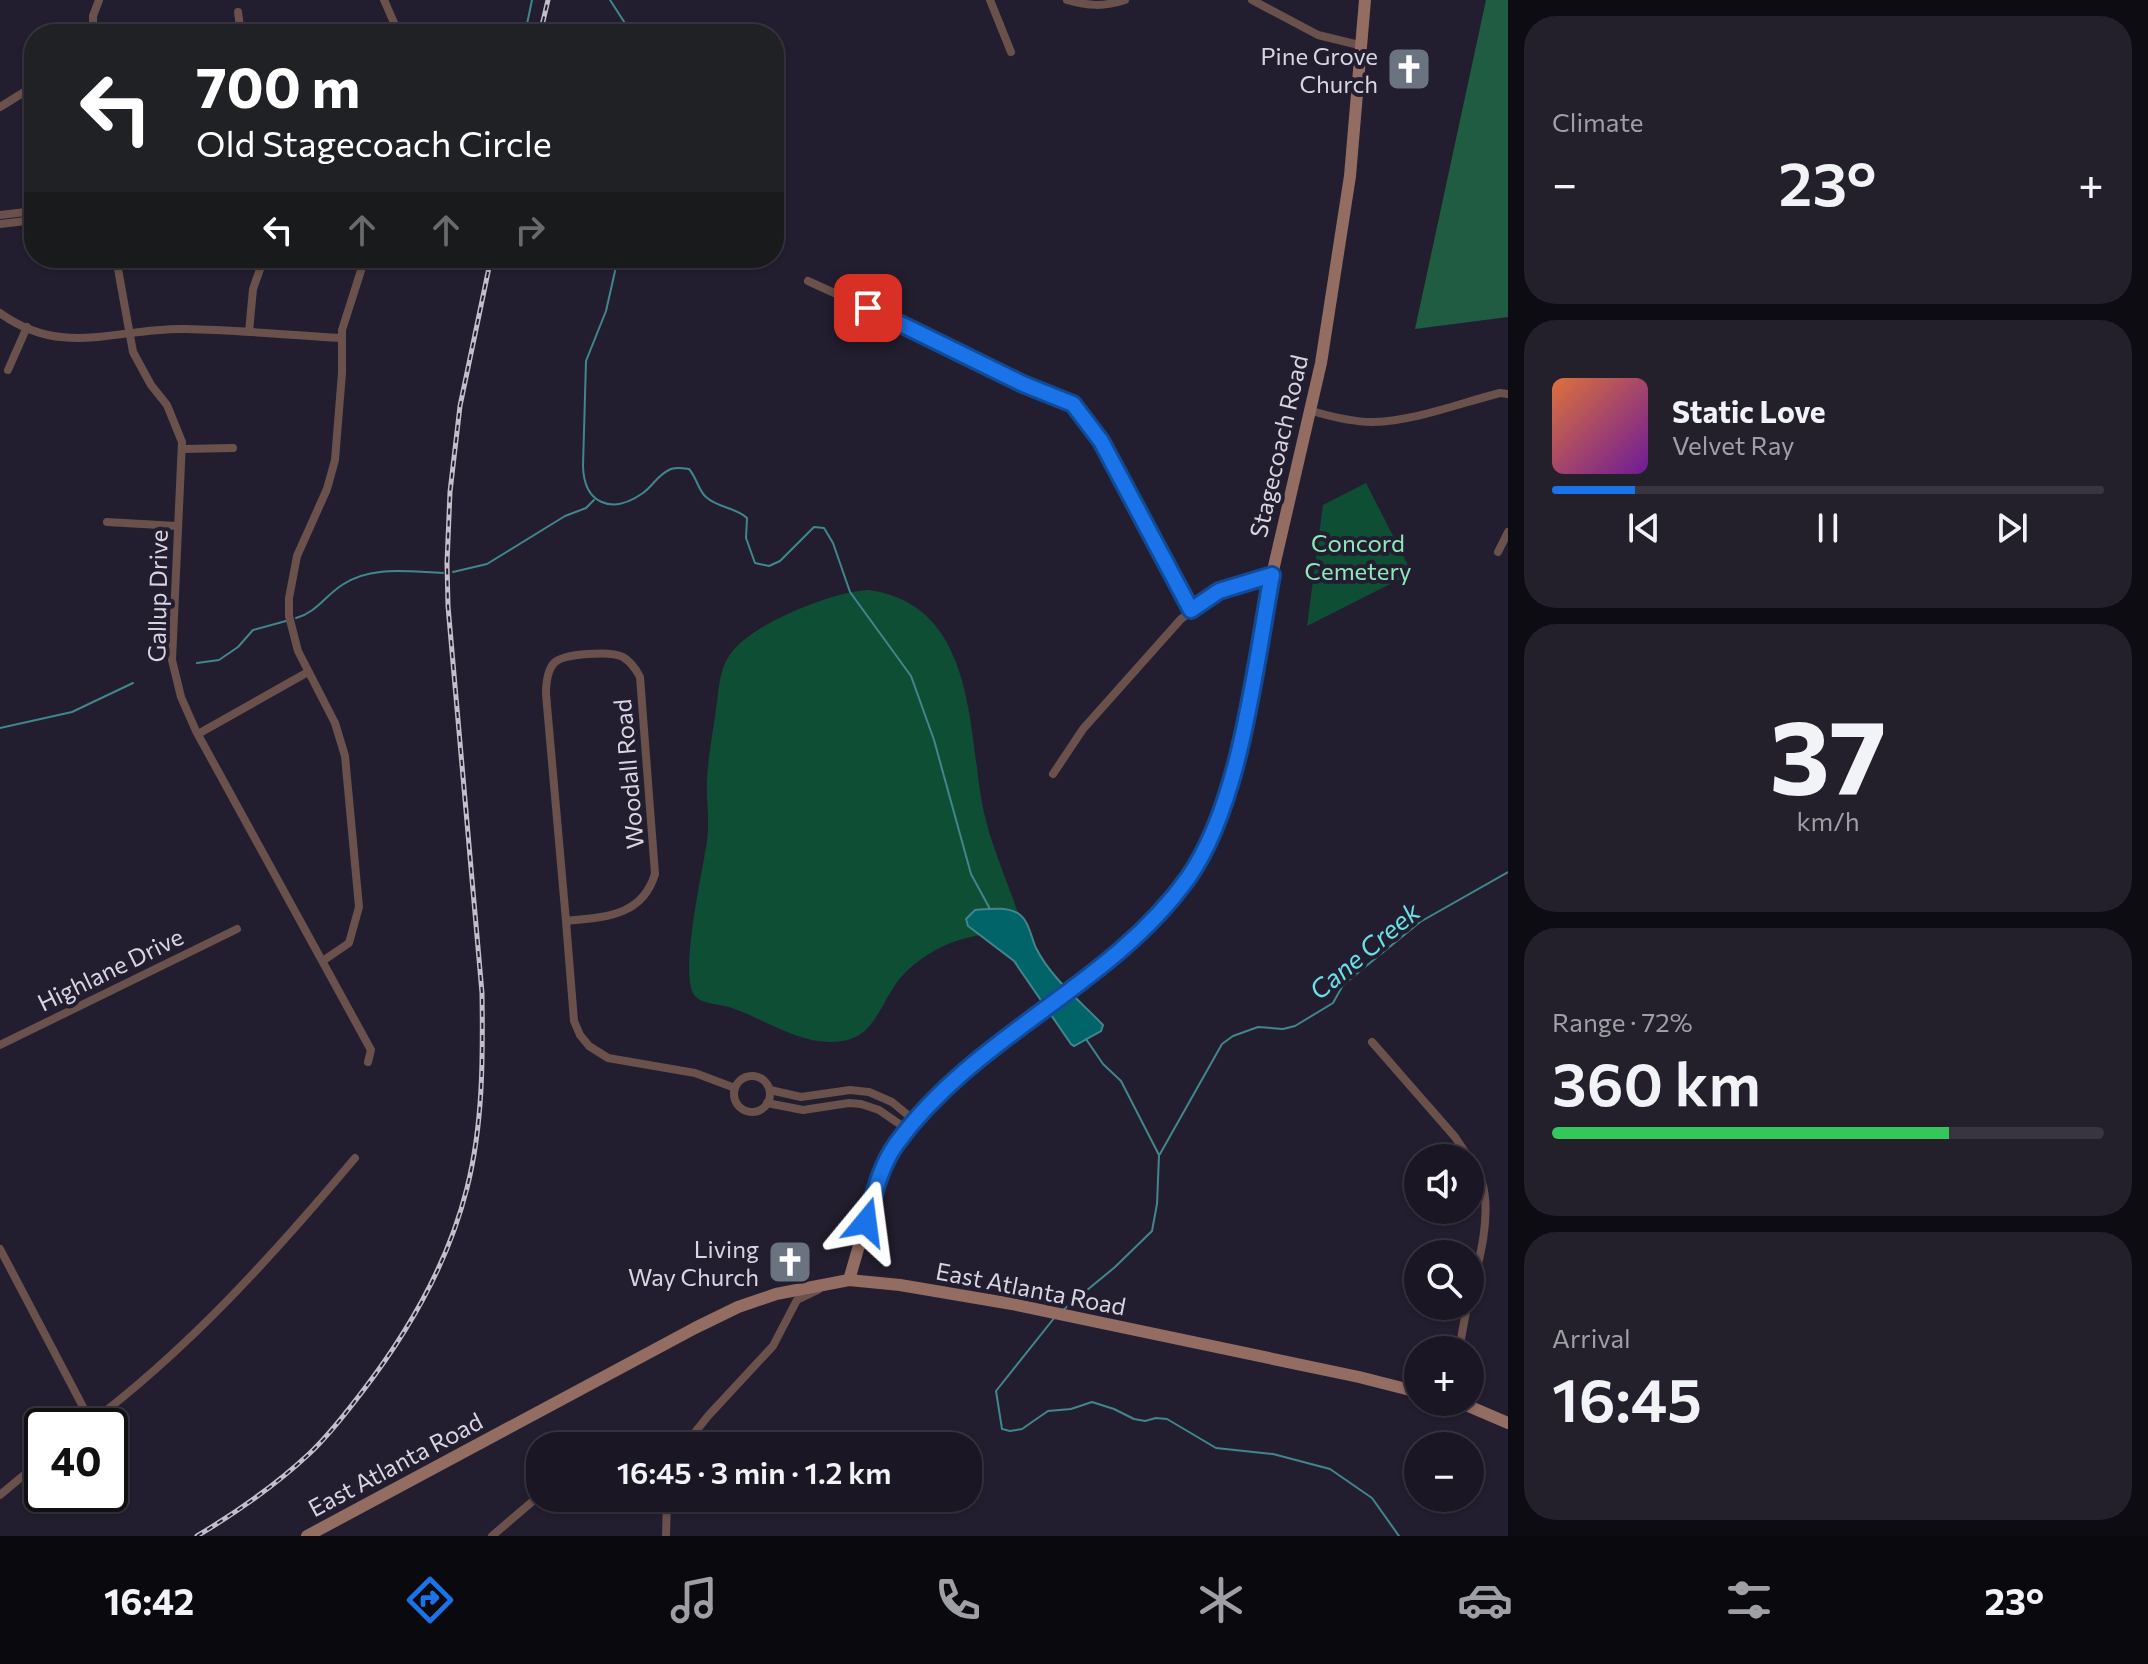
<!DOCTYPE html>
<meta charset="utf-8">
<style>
:root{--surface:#1a1623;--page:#231f2b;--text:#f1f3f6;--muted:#9f9fa6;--line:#383541;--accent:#1a73e8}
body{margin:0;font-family:Commissioner,sans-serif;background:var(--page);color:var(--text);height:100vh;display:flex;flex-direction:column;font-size:30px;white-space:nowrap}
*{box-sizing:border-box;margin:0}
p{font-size:26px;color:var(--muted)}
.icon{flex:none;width:44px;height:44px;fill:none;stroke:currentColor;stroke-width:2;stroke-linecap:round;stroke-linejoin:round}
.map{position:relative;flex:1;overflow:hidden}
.panel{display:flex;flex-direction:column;gap:16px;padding:16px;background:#0e0c13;width:640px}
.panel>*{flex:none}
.banner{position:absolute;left:24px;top:24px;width:760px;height:244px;border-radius:32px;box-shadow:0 2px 6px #0004,0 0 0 2px var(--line);background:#202124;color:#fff;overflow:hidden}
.fabs{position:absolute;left:1404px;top:1144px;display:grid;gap:16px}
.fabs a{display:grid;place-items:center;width:80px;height:80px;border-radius:50%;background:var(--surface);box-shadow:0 2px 6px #0004,0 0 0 2px var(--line);font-size:40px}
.speed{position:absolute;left:24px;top:1408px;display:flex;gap:16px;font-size:40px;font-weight:700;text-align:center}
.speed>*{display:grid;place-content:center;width:104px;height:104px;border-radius:50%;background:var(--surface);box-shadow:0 2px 6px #0004,0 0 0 2px var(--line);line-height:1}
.speed .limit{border:4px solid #111;border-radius:12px;background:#fff;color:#111}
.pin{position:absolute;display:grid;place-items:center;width:68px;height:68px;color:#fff;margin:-34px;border-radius:16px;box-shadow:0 4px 12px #0006}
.me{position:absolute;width:88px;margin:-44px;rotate:16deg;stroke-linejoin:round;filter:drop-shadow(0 0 6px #0008)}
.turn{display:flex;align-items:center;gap:28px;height:168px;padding:0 40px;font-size:36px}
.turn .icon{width:104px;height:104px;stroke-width:2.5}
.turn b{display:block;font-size:56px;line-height:68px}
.lanes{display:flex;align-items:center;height:76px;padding:0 40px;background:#0003;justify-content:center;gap:40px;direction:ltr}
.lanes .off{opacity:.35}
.big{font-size:60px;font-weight:600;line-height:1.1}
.panel .widget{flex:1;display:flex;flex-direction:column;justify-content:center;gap:12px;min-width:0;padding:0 28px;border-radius:32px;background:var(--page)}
.panel .dial{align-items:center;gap:0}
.dial b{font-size:104px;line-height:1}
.song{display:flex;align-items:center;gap:24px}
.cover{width:96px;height:96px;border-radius:12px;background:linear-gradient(135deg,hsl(20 70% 55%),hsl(280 70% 35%))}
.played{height:8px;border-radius:4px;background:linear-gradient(90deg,var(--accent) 15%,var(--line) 15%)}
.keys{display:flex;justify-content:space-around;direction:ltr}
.heat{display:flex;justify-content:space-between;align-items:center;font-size:44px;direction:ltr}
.charge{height:12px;border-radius:6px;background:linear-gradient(90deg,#34c759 72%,var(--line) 0)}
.trip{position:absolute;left:526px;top:1432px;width:456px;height:80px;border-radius:32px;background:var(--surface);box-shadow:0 2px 6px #0004,0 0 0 2px var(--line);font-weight:600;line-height:80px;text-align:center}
.tabs{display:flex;height:128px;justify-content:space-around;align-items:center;background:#0a090e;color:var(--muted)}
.tabs .icon{width:56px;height:56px}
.tabs .selected{color:var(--accent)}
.tabs b{font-size:36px;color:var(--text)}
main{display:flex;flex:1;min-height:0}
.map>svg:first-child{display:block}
.green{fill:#0e4e34}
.forest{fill:#1f5c41}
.water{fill:#016469;stroke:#42868d;stroke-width:2}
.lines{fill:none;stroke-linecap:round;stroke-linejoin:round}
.stream{stroke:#42868d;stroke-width:2}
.street{stroke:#6a514b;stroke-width:8}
.secondary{stroke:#936c62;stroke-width:12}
.rail-casing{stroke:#c2becb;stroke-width:5}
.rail{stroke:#231e2f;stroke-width:2;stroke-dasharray:6;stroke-linecap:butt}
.route-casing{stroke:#114b97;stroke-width:20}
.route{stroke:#1a73e8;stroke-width:14}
.labels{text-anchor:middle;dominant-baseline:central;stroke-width:8;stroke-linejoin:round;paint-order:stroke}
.poi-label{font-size:24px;fill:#d8d5e1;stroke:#231e2f;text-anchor:end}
.street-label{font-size:24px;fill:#d8d5e1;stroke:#231e2f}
.park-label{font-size:24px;fill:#8fe8bb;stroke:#231e2f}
.water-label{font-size:26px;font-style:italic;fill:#6ae1e9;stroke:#231e2f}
</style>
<main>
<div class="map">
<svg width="1508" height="1536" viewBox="0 0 1508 1536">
<rect width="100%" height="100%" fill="#231e2f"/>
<!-- green -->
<g class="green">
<polygon points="1366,483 1412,573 1307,626 1323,505"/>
<path d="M869,590C974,605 968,724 982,803C989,841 1006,877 1018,913L1007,910H975L966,919L967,923L981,935C950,940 924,953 902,976C878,1003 877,1042 831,1042C795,1042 763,1018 729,1007C719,1004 702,1004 695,996C678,977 703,870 707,841C710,821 706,801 707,780C708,754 714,728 717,702C719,686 720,670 729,656C748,625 833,591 869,590Z"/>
</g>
<!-- forest -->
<polygon class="forest" points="1486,0 1508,0 1508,317 1415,329"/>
<!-- water -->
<path class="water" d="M975,910C988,909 1008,906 1019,914C1029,921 1031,937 1036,948C1051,978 1080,1001 1103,1025L1101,1031L1074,1046L1071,1044L1014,961L968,926L966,919Z"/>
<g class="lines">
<!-- stream -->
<g class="stream">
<polyline points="610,0 632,34"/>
<polyline points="523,30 527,24 532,0"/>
<path d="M618,258L606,311L586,361L583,466C584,504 612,515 643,493C653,486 658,474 671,469C677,467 682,468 689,469C697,478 698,490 706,497C718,508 735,507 747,518L746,538L755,563L769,566L780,561L814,527L824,528L833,543L850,592L911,676L934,740L971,874L990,909"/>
<polyline points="453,572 487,564 565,516 586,508 594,500"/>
<path d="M296,618C317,612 325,596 342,585C371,565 410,572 443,573"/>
<polyline points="197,663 219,660 238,647 253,630 286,621"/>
<polyline points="0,728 72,712 133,683"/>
<polyline points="1160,1154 1222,1044 1233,1036 1258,1027 1283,1029 1295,1026 1333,1003 1343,985 1420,922 1508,872"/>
<polyline points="1063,1310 1115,1267 1152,1231 1157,1204 1159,1155 1121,1081 1103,1064 1086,1039"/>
<polyline points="1055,1317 996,1391 1002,1429 1010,1431 1022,1429 1048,1411 1071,1409 1092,1402 1114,1409 1134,1419 1145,1421 1156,1418 1167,1419 1216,1448 1273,1454 1330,1469 1372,1498 1399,1536"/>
</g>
<!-- street -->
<g class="street">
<polyline points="384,0 399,34"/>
<polyline points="990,0 1011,52"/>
<path d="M1067,0C1088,6 1104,7 1125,0"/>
<polyline points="1252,0 1318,35 1359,45"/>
<polyline points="238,12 241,34"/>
<polyline points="93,34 93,16 99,0"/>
<polyline points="0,107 34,86"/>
<polyline points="0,215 34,211"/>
<polyline points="0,224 34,220"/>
<polyline points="116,258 133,352 151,385 167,405 182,442 172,660 181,697 196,731 371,1050 368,1062"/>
<polyline points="808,281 926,335 1023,384 1073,404 1101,441 1191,610"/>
<path d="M0,313C64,359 118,327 186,329C238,330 290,335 341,338"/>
<polyline points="249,332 253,289 264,258"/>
<polyline points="8,370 27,327"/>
<path d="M1312,411C1332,417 1352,422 1373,422C1415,421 1460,403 1500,393L1508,394"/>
<polyline points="182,449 233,448"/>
<polyline points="107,522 177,526"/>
<polyline points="1498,552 1508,532"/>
<polyline points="198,734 308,672"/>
<polyline points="1053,774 1083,729 1181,619 1219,591 1272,575"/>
<path d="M566,921L546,694C546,683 547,671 554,663C564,653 611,651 623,657C631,662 636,669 640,677L655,874C642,917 604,917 566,921L574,1021L580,1035L589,1046L608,1058L695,1073L735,1088"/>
<polyline points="324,960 349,943 359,907 345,756 335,723 298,651 289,616 289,598 297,556 327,489 335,460 342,373 342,330 365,258"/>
<polyline points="1372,1042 1455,1137 1469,1158"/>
<polyline points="0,1045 237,929"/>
<circle cx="752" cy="1094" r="18"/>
<polyline points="770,1090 801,1097 850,1090 869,1092 892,1102 915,1121"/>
<polyline points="767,1103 803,1110 849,1103 861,1104 879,1110 908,1130"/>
<path d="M1470,1159C1474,1166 1480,1174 1482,1182C1492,1216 1479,1262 1470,1295"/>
<polyline points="0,1249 91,1422"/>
<polyline points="1459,1350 1467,1306"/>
<path d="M86,1426C188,1350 274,1254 355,1158"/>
<polyline points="642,1446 677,1435 689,1437"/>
<polyline points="684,1446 708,1416 773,1346 797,1300 818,1290"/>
<polyline points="0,1495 42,1460"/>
<polyline points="492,1536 540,1495"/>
<polyline points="666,1536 667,1498"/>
</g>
<!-- secondary -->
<g class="secondary">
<polyline points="849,1280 878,1180 896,1145 915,1121 960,1075 984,1054 1104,963 1143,929 1168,905 1190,875 1210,836 1230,785 1250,699 1272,575 1321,363 1350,176 1365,0"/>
<polyline points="1459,1402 1508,1423"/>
<polyline points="307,1536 695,1328 738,1307 776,1294 849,1280 900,1285 1012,1304 1359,1377 1418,1392"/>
</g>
<!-- rail casing -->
<g class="rail-casing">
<g id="rail">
<polyline points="540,34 548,0"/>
<path d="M197,1536C237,1512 276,1485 310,1453C329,1435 346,1413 362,1392C409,1331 448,1264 467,1188C483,1125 483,1058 482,993L448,606L447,563L450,492L460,406L491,258"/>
</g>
</g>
<!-- rail -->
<use href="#rail" class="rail"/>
</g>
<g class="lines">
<!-- route casing -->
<g class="route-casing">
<path id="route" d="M866,1222C874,1195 880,1166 897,1143C975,1035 1111,986 1188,878C1241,803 1255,666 1272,575L1219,591L1191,610L1101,441L1073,404L1023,384L868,308"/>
</g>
<!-- route -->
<use href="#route" class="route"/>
</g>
<!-- icons -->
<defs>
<g id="church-square" transform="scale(2.3)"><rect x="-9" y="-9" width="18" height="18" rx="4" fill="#6b7280" stroke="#231e2f"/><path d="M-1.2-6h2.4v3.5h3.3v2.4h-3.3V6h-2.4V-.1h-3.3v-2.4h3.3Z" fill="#fff"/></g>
</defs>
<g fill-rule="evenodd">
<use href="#church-square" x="1409" y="69"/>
<use href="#church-square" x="790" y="1262"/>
</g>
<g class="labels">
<!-- poi labels -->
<g class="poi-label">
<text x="1378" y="55">Pine Grove<tspan x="1378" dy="28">Church</tspan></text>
<text x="759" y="1248">Living<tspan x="759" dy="28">Way Church</tspan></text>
</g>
<!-- street labels -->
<g class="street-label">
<text transform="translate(1278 446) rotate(-77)">Stagecoach Road</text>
<text transform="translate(157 596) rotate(-89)">Gallup Drive</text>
<text transform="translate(628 774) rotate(-95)">Woodall Road</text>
<text transform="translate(110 969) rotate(-26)">Highlane Drive</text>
<text transform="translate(1031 1288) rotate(11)">East Atlanta Road</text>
<text transform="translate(395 1464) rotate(-28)">East Atlanta Road</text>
</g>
<!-- park labels -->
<g class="park-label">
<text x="1358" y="542">Concord<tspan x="1358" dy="28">Cemetery</tspan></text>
</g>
<!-- water labels -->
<g class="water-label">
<text transform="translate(1364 950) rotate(-40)">Cane Creek</text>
</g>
</g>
</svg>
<div class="fabs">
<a><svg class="icon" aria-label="sound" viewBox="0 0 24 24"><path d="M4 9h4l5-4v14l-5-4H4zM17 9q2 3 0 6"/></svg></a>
<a><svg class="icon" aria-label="search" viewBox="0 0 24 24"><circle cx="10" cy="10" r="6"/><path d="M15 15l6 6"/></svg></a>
<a>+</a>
<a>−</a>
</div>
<div class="speed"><div class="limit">40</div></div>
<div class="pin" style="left:868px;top:308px;background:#d93025"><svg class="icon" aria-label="arrive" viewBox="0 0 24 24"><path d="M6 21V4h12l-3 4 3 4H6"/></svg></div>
<svg class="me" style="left:866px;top:1222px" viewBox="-20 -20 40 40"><path d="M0-17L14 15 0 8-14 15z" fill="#1a73e8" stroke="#fff" stroke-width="4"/></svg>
<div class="trip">16:45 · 3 min · 1.2 km</div>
<div class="banner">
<div class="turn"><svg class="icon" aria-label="left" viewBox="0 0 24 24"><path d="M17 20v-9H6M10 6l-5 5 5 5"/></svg><div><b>700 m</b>Old Stagecoach Circle</div></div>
<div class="lanes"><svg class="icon" aria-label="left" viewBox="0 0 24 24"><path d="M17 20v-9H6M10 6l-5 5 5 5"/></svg><svg class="icon off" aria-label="ahead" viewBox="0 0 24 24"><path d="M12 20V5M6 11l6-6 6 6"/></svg><svg class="icon off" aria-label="ahead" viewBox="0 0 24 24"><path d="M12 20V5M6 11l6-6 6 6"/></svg><svg class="icon off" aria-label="right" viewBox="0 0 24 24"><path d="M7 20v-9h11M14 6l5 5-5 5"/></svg></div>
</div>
</div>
<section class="panel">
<div class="widget"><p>Climate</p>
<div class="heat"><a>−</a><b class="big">23°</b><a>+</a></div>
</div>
<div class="widget">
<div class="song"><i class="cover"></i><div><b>Static Love</b><p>Velvet Ray</p></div></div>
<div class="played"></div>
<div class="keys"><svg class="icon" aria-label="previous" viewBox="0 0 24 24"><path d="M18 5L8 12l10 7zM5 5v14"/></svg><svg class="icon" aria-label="pause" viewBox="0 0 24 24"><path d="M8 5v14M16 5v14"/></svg><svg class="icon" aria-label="next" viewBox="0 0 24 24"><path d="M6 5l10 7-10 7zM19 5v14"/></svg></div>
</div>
<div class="widget dial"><b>37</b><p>km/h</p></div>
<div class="widget"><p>Range · 72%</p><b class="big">360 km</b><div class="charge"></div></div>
<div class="widget"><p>Arrival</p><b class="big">16:45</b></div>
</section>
</main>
<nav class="tabs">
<b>16:42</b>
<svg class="icon selected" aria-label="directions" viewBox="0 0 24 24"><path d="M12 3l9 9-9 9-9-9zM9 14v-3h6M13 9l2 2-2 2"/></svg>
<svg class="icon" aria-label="music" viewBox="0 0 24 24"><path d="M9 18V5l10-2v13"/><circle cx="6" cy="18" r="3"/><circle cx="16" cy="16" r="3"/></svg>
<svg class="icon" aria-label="phone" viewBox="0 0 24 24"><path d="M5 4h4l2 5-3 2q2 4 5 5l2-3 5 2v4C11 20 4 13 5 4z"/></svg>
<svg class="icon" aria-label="climate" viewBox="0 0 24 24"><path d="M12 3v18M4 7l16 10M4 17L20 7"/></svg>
<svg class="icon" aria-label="car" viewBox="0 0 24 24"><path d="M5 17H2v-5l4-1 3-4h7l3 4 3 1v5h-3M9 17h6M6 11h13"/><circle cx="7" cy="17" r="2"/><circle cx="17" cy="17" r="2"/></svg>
<svg class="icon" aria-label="filters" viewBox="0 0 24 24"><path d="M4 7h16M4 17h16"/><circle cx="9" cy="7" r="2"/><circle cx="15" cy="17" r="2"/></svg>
<b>23°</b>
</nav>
